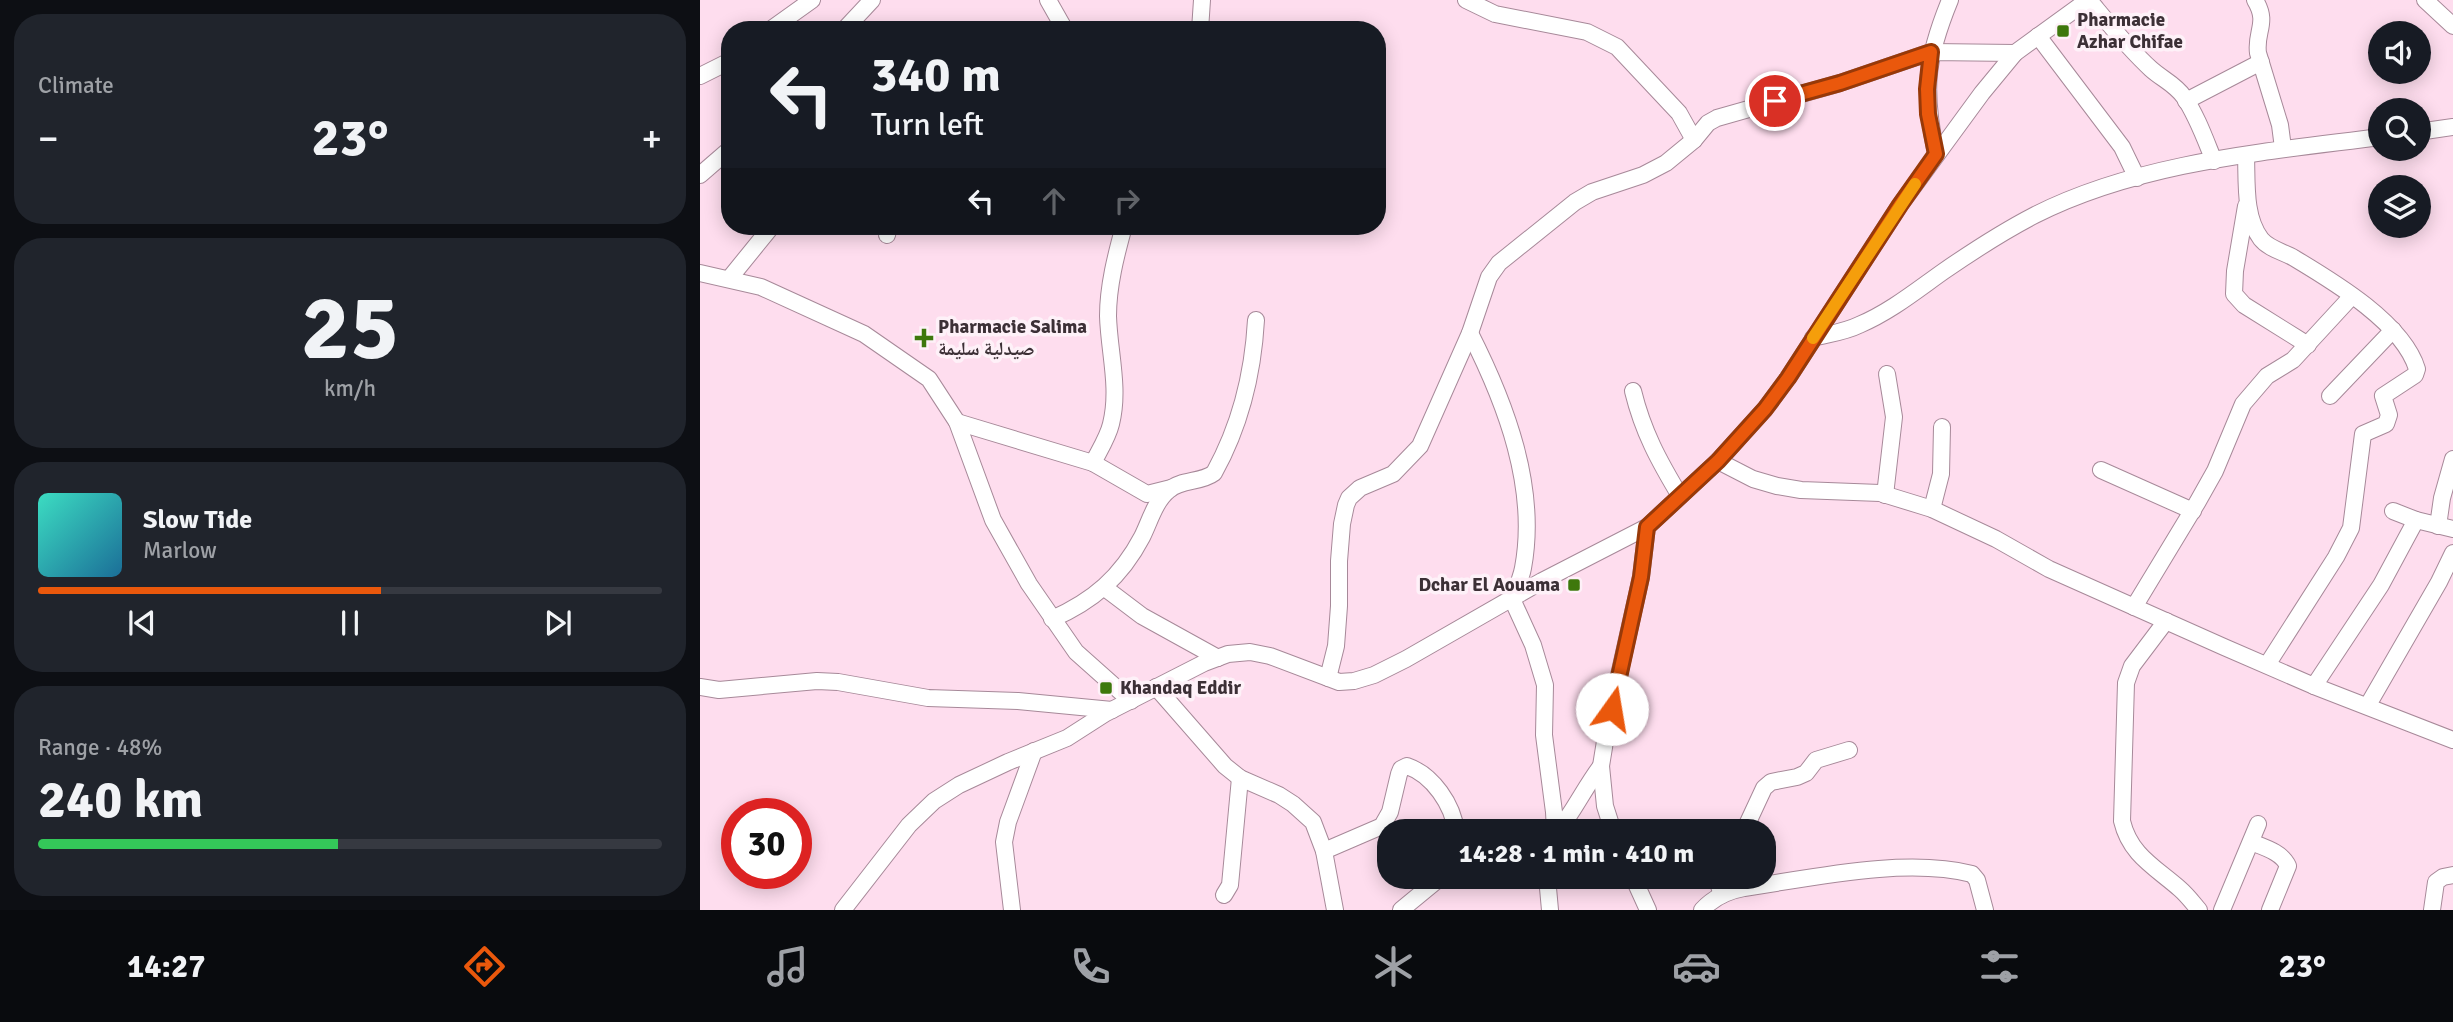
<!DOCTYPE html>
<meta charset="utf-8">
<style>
:root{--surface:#171b24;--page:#20242c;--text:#f1f3f6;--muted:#9ea1a6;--line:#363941;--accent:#ea580c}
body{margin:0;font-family:Signika,"Noto Naskh Arabic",sans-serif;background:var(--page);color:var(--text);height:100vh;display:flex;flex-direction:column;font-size:26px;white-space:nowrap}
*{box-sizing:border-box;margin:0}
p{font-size:23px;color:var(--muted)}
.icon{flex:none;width:38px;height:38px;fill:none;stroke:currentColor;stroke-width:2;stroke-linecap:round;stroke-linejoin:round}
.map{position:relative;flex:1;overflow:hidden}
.side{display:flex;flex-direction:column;gap:14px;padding:14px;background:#0d0f14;width:700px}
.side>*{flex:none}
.guide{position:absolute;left:21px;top:21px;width:665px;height:214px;border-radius:28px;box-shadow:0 4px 18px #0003;background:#171b24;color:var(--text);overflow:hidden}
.fabs{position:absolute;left:1668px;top:21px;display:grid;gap:14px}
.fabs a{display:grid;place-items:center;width:63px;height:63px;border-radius:50%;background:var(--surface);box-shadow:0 4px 18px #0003;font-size:35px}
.speed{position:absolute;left:21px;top:798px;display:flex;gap:14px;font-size:35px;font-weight:700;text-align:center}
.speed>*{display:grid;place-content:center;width:91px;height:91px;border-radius:50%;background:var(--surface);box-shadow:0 4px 18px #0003;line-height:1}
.speed .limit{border:10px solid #d22;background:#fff;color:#111}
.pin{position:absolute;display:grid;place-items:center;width:60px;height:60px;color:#fff;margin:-30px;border:4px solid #fff;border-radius:50%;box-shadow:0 2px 7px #0007}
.me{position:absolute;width:77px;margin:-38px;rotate:13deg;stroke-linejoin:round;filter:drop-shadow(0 0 5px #0008)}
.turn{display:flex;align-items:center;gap:24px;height:147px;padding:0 35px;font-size:32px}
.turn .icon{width:91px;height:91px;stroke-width:2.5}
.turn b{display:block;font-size:49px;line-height:60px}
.lanes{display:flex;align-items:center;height:66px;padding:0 35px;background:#0003;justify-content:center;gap:35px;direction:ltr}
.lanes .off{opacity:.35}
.big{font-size:52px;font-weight:700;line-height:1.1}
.side .tile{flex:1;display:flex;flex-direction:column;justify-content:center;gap:10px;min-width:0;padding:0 24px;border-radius:28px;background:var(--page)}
.side .dial{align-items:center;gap:0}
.dial b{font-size:91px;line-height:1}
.song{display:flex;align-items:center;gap:21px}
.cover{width:84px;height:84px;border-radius:10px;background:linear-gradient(135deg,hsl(170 70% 55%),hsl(200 70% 35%))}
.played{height:7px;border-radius:4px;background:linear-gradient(90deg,var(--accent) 55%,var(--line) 55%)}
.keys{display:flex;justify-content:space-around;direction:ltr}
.heat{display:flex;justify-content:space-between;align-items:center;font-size:38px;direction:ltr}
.charge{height:10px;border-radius:5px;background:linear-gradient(90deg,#34c759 48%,var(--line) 0)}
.trip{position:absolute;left:677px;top:819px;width:399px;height:70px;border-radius:28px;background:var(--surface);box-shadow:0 4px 18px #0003;font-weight:700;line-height:70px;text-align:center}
.dock{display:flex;height:112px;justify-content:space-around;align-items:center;background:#090b0e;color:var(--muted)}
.dock .icon{width:49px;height:49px}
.dock .on{color:var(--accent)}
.dock b{font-size:32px;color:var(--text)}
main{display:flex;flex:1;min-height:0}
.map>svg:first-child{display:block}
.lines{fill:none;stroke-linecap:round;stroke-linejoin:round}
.minor-casing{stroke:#a78999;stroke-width:18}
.minor{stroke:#fff;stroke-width:16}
.route-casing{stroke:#983908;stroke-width:18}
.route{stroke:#ea580c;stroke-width:12}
.slow{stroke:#f59e0b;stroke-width:12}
.poi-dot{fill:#3e780c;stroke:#fef1f8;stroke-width:2.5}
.labels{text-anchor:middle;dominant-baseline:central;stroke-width:7;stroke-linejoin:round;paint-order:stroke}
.poi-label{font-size:19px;font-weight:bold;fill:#3c3036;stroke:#fef1f8;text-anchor:start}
</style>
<main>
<section class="side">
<div class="tile"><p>Climate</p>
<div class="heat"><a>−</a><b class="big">23°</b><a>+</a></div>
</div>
<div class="tile dial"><b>25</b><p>km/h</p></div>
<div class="tile">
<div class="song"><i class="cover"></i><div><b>Slow Tide</b><p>Marlow</p></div></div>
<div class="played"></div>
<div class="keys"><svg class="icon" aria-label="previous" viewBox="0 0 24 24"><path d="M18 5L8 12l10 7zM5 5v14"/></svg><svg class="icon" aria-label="pause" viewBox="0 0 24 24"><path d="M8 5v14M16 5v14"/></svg><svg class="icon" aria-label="next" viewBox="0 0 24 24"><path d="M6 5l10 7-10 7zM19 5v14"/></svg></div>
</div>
<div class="tile"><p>Range · 48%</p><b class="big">240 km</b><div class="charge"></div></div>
</section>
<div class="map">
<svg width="1753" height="910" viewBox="0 0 1753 910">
<rect width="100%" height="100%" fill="#feddee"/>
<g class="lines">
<!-- minor casing -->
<g class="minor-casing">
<g id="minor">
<polyline points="348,0 365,30"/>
<polyline points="766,0 795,14 887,32 917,47 979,113 994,140"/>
<path d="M1389,0C1409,24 1428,48 1451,69C1462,79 1475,84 1484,97C1497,116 1505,139 1514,161"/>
<path d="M1555,0C1569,23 1555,31 1558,53L1580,125L1583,148"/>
<polyline points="1725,0 1753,26"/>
<polyline points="70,30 112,0"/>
<polyline points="144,30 172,0"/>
<polyline points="500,30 502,0"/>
<polyline points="1338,36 1422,147 1437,178"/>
<polyline points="0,76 30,61"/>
<polyline points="1486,101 1561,62"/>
<polyline points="1718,132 1753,127"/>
<path d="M1236,154C1223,90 1225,61 1250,0"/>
<path d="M1546,155C1547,182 1544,217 1561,239C1569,249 1584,252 1594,258C1634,282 1703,323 1717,369L1715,375L1683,396L1689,415L1686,424L1663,434L1651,528L1636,557L1567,665"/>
<polyline points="0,175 30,149"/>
<polyline points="1546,206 1535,271 1534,294 1544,305 1608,345"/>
<polyline points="187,235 189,226"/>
<polyline points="0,273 61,287 164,334 229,379 257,422 293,520 329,584 376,652 431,701"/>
<polyline points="29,279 72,226"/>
<path d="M770,333C806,404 838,488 823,568C821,579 816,589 812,599L833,645L845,685L844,735L854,812L855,831"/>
<path d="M1113,338C1128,334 1145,332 1159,325C1190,312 1217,290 1244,271C1273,251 1304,231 1335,215C1440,162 1565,152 1680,137"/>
<path d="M933,391C943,432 959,461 980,496"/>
<polyline points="1630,396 1693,330"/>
<polyline points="257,422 393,463 447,494 471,488"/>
<polyline points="1018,461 1053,479 1077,486 1101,490 1180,493 1232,509 1296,539 1349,569 1524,647 1614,686 1753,740"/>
<path d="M393,463C399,451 408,437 411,424C420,388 409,352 408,316C408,286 416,255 424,226"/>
<polyline points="1401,470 1493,511"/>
<polyline points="1185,495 1194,417 1187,374"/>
<polyline points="1232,509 1241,474 1242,427"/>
<polyline points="1693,511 1716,520 1753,529"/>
<polyline points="1738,526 1742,498 1753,459"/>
<polyline points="405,588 442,616 518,658"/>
<polyline points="1434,607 1497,503 1515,471 1543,404 1567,376 1593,360 1652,296"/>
<path d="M352,619C393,601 421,577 442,537C450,521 455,501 469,490C481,479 501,483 514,473C540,426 553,374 556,320"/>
<path d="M1466,621L1432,666L1426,683L1422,821C1430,855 1455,867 1480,889C1487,895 1493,903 1499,910"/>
<polyline points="628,678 636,646 639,606 639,561 642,524 646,505 649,498 660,488 693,474 720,446 770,333 789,277 799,263 875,202 892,192 943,175 966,163 994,140 1008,123 1017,118 1140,83 1231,52 1315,53"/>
<polyline points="1614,686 1681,585 1716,520"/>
<polyline points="0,687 19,690 117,681 138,682 228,698 318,701 412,710"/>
<polyline points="456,687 525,766 540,778 579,795 593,804 613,822 624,851 635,910"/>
<polyline points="1668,705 1739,582 1753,553"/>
<path d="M858,831C874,811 885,787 901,766"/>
<polyline points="913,831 905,806 901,766 907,729 941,577 947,527"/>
<polyline points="1044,831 1064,788 1071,782 1097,777 1106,773 1116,760 1149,750"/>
<path d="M1551,842C1563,847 1582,852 1588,866L1570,910"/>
<path d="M624,851L682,826L690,812L699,774L701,769L707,766C733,775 753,805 756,831"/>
<polyline points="847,877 850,910"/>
<polyline points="933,877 948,910"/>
<polyline points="1019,877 1019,886 1022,895"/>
<polyline points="524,895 530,885 540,778"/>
<polyline points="143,910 209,825 234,801 259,785 308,762 367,738 406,713 504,663 528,654 550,652 570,656 639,682 654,681 674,675 706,659 842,581 947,527 1018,461 1065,409 1088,378 1200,205 1282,93 1315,53 1388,0"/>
<polyline points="312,910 304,842 308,822 334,751"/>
<polyline points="701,910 741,877"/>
<path d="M1002,910C1014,897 1027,891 1044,888C1112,878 1205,857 1272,874L1277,880L1285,910"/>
<polyline points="1522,910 1558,824"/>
<polyline points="1732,910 1736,882 1743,877 1753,875"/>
</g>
</g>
<!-- minor -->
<use href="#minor" class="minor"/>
</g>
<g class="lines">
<!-- route casing -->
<g class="route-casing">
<polyline id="route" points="912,709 941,577 947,527 1018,461 1065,409 1088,378 1200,205 1236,154 1228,114 1227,89 1231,52 1140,83 1075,101"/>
</g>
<!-- route -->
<use href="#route" class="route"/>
<!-- slow -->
<polyline class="slow" points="1113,338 1215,184"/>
</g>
<!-- markers -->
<g class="poi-dot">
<rect x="1356" y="24" width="14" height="14" rx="3.5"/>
<path d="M220.5 327.5h7v7h7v7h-7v7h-7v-7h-7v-7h7z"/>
<rect x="867" y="578" width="14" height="14" rx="3.5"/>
<rect x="399" y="681" width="14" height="14" rx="3.5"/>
</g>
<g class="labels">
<!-- poi labels -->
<g class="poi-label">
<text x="1377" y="20">Pharmacie<tspan x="1377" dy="22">Azhar Chifae</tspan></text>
<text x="238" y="327">Pharmacie Salima<tspan x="238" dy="22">صيدلية سليمة</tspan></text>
<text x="860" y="585" text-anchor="end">Dchar El Aouama</text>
<text x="420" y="688">Khandaq Eddir</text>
</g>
</g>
</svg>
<div class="fabs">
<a><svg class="icon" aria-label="sound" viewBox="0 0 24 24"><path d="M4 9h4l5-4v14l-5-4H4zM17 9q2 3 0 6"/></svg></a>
<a><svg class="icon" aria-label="search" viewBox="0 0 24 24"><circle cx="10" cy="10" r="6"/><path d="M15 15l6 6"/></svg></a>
<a><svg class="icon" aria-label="layers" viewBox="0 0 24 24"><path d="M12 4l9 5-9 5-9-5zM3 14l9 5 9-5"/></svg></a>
</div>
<div class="speed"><div class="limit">30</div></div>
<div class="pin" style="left:1075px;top:101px;background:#d93025"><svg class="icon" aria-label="arrive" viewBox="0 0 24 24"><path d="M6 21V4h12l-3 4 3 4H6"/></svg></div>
<svg class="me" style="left:912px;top:709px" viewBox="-20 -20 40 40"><circle r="19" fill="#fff"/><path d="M0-13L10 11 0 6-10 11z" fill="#ea580c"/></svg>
<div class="trip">14:28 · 1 min · 410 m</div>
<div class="guide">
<div class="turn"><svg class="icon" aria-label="left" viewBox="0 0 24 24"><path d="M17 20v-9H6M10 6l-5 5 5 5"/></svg><div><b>340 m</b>Turn left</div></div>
<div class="lanes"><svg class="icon" aria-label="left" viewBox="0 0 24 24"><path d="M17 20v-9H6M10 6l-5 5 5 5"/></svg><svg class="icon off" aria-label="ahead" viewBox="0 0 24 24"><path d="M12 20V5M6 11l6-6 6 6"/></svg><svg class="icon off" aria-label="right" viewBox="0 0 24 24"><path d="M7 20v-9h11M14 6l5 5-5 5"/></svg></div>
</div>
</div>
</main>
<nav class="dock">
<b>14:27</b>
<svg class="icon on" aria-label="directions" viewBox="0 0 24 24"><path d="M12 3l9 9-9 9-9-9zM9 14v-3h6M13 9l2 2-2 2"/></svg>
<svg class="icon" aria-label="music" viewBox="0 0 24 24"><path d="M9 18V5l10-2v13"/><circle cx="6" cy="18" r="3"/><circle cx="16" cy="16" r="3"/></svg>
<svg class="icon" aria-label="phone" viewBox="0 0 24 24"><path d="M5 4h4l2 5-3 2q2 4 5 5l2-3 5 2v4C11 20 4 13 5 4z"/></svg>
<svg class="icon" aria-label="climate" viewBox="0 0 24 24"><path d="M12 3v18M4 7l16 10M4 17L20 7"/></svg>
<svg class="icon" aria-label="car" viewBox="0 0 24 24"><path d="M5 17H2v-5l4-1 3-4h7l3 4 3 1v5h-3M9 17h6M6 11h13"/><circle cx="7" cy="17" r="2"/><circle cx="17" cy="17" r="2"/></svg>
<svg class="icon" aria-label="filters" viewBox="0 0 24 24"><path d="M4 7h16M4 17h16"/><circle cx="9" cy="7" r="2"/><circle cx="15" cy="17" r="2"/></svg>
<b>23°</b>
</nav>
